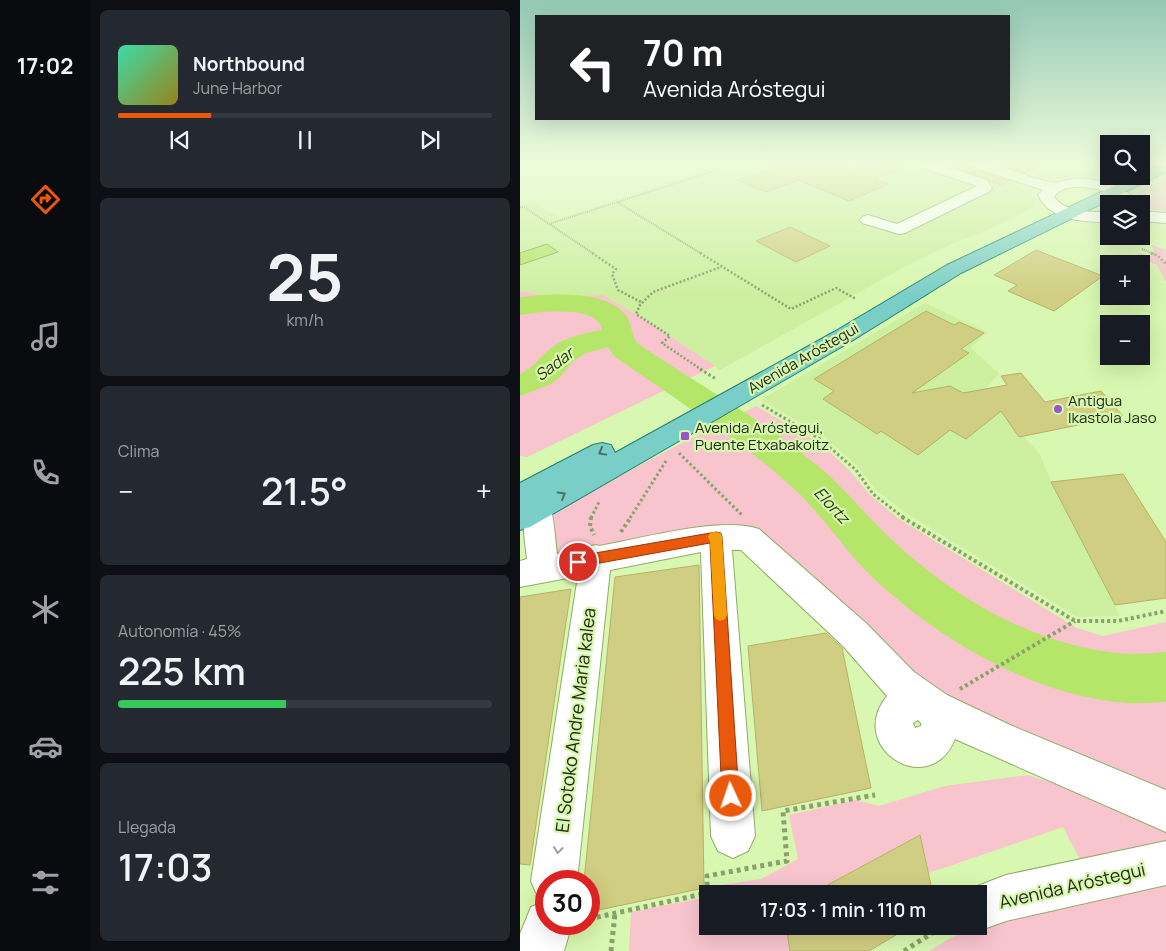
<!DOCTYPE html>
<html lang="es">
<meta charset="utf-8">
<style>
:root{--surface:#171b24;--page:#242831;--text:#f1f3f6;--muted:#9ea1a6;--line:#363941;--accent:#ea580c}
body{margin:0;font-family:Manrope,sans-serif;background:var(--page);color:var(--text);height:100vh;display:flex;flex-direction:column;font-size:19px;white-space:nowrap}
*{box-sizing:border-box;margin:0}
p{font-size:16px;color:var(--muted)}
.icon{flex:none;width:28px;height:28px;fill:none;stroke:currentColor;stroke-width:2;stroke-linecap:round;stroke-linejoin:round}
.map{position:relative;flex:1;overflow:hidden}
.panel{display:flex;flex-direction:column;gap:10px;padding:10px;background:#0d0f14;width:430px}
.panel>*{flex:none}
.hud{position:absolute;left:15px;top:15px;width:475px;height:105px;border-radius:0px;box-shadow:0 5px 20px #0002;background:#202124;color:#fff;overflow:hidden}
.buttons{position:absolute;left:580px;top:135px;display:grid;gap:10px}
.buttons a{display:grid;place-items:center;width:50px;height:50px;border-radius:0px;background:var(--surface);box-shadow:0 5px 20px #0002;font-size:25px}
.speed{position:absolute;left:15px;top:870px;display:flex;gap:10px;font-size:25px;font-weight:700;text-align:center}
.speed>*{display:grid;place-content:center;width:65px;height:65px;border-radius:50%;background:var(--surface);box-shadow:0 5px 20px #0002;line-height:1}
.speed .limit{border:8px solid #d22;background:#fff;color:#111}
.pin{position:absolute;display:grid;place-items:center;width:42px;height:42px;color:#fff;margin:-21px;border:2px solid #fff;border-radius:50%;box-shadow:0 1px 5px #0007}
.me{position:absolute;width:55px;margin:-28px;rotate:357deg;stroke-linejoin:round;filter:drop-shadow(0 0 4px #0008)}
.turn{display:flex;align-items:center;gap:18px;height:105px;padding:0 25px;font-size:22px}
.turn .icon{width:65px;height:65px;stroke-width:2.5}
.turn b{display:block;font-size:35px;line-height:42px}
.big{font-size:38px;font-weight:600;line-height:1.1}
.panel .tile{flex:1;display:flex;flex-direction:column;justify-content:center;gap:8px;min-width:0;padding:0 18px;border-radius:8px;background:var(--page)}
.panel .dial{align-items:center;gap:0}
.dial b{font-size:65px;line-height:1}
.song{display:flex;align-items:center;gap:15px}
.cover{width:60px;height:60px;border-radius:8px;background:linear-gradient(135deg,hsl(160 70% 55%),hsl(50 70% 35%))}
.played{height:5px;border-radius:2px;background:linear-gradient(90deg,var(--accent) 25%,var(--line) 25%)}
.keys{display:flex;justify-content:space-around;direction:ltr}
.heat{display:flex;justify-content:space-between;align-items:center;font-size:28px;direction:ltr}
.charge{height:8px;border-radius:4px;background:linear-gradient(90deg,#34c759 45%,var(--line) 0)}
.trip{position:absolute;left:179px;top:885px;width:288px;height:50px;border-radius:0px;background:var(--surface);box-shadow:0 5px 20px #0002;font-weight:600;line-height:50px;text-align:center}
main{display:flex;flex:1;min-height:0}
.tabs{display:flex;flex-direction:column;width:90px;justify-content:space-around;align-items:center;background:#090b0e;color:var(--muted)}
.tabs .icon{width:35px;height:35px}
.tabs .active{color:var(--accent)}
.tabs b{font-size:22px;color:var(--text)}
.map>svg:first-child{display:block}
.built{fill:#cdefa0}
.green{fill:#f8c4cd}
.water{fill:#b6e669;stroke:#89ae4e}
.lines{fill:none;stroke-linecap:round;stroke-linejoin:round}
.river{fill:#b6e669;fill-rule:evenodd}
.building{fill:#d0ce82;stroke:#b5b267}
.minor-casing{stroke:#90ac68;stroke-width:2}
.major-casing{stroke:#208070;stroke-width:2}
.path-far4{stroke:#8ba16d;stroke-width:2;stroke-dasharray:1 1;stroke-linecap:butt}
.path-far3{stroke:#8ba16d;stroke-width:2.5;stroke-dasharray:2 2;stroke-linecap:butt}
.path-far2{stroke:#8ba16d;stroke-width:3;stroke-dasharray:2.5 2.5;stroke-linecap:butt}
.path-far1{stroke:#8ba16d;stroke-width:4;stroke-dasharray:3 3;stroke-linecap:butt}
.path{stroke:#8ba16d;stroke-width:5;stroke-dasharray:4 4;stroke-linecap:butt}
.minor{fill:#fff;fill-rule:evenodd}
.major{fill:#79cec8;fill-rule:evenodd}
.oneway{stroke:#497463}
.oneway2{stroke:#9ba093}
.route{fill:#ea580c;stroke:#983908}
.slow{fill:#f59e0b}
.poi-dot{fill:#9756cc;stroke:#d8f7b0;stroke-width:2}
.labels{text-anchor:middle;dominant-baseline:central;stroke-width:4.5;stroke-linejoin:round;paint-order:stroke}
.street-label{font-size:15px;fill:#212b10;stroke:#d8f7b0}
.poi-label{font-size:15px;fill:#212b10;stroke:#d8f7b0;text-anchor:start}
.water-label{font-size:16px;font-style:italic;fill:#293a06;stroke:#d8f7b0}
.near-street-label{font-size:18px;fill:#212b10;stroke:#d8f7b0}
</style>
<main>
<nav class="tabs">
<b>17:02</b>
<svg class="icon active" aria-label="directions" viewBox="0 0 24 24"><path d="M12 3l9 9-9 9-9-9zM9 14v-3h6M13 9l2 2-2 2"/></svg>
<svg class="icon" aria-label="music" viewBox="0 0 24 24"><path d="M9 18V5l10-2v13"/><circle cx="6" cy="18" r="3"/><circle cx="16" cy="16" r="3"/></svg>
<svg class="icon" aria-label="phone" viewBox="0 0 24 24"><path d="M5 4h4l2 5-3 2q2 4 5 5l2-3 5 2v4C11 20 4 13 5 4z"/></svg>
<svg class="icon" aria-label="climate" viewBox="0 0 24 24"><path d="M12 3v18M4 7l16 10M4 17L20 7"/></svg>
<svg class="icon" aria-label="car" viewBox="0 0 24 24"><path d="M5 17H2v-5l4-1 3-4h7l3 4 3 1v5h-3M9 17h6M6 11h13"/><circle cx="7" cy="17" r="2"/><circle cx="17" cy="17" r="2"/></svg>
<svg class="icon" aria-label="filters" viewBox="0 0 24 24"><path d="M4 7h16M4 17h16"/><circle cx="9" cy="7" r="2"/><circle cx="15" cy="17" r="2"/></svg>
</nav>
<section class="panel">
<div class="tile">
<div class="song"><i class="cover"></i><div><b>Northbound</b><p>June Harbor</p></div></div>
<div class="played"></div>
<div class="keys"><svg class="icon" aria-label="previous" viewBox="0 0 24 24"><path d="M18 5L8 12l10 7zM5 5v14"/></svg><svg class="icon" aria-label="pause" viewBox="0 0 24 24"><path d="M8 5v14M16 5v14"/></svg><svg class="icon" aria-label="next" viewBox="0 0 24 24"><path d="M6 5l10 7-10 7zM19 5v14"/></svg></div>
</div>
<div class="tile dial"><b>25</b><p>km/h</p></div>
<div class="tile"><p>Clima</p>
<div class="heat"><a>−</a><b class="big">21.5°</b><a>+</a></div>
</div>
<div class="tile"><p>Autonomía · 45%</p><b class="big">225 km</b><div class="charge"></div></div>
<div class="tile"><p>Llegada</p><b class="big">17:03</b></div>
</section>
<div class="map">
<svg width="646" height="951" viewBox="0 0 646 951">
<rect width="100%" height="100%" fill="#d8f7b0"/>
<!-- built -->
<g class="built">
<polygon points="179,164 589,164 589,173 577,179 533,180 510,173 491,183 510,190 515,206 493,219 434,243 386,266 200,370 122,318 83,295 33,297 0,291 0,206 13,202 40,218 189,169"/>
<polygon points="405,303 467,332 451,348 479,374 465,389 495,428 520,454 531,482 600,616 557,617 389,515 358,492 338,467 305,437 241,400"/>
</g>
<!-- green -->
<g class="green">
<polygon points="646,178 646,211 630,209 626,201 616,192"/>
<polygon points="632,245 646,250 646,282 637,265 615,257 620,253 627,256 634,251"/>
<polygon points="0,291 33,297 83,295 122,318 195,366 7,457 0,456"/>
<polygon points="236,406 300,443 330,471 350,495 379,519 557,628 583,636 646,622 646,798 438,703 392,671 241,531 50,556 37,553 26,544 29,524 36,511 154,447"/>
<polygon points="508,775 629,814 646,826 646,849 566,871 543,827 409,873 399,835 291,894 193,894 201,885 241,879 278,859 269,815 336,800 359,806 425,786"/>
<polygon points="646,881 646,951 409,951 429,939 497,908"/>
<polygon points="187,897 188,926 266,926 270,951 109,951 111,912"/>
</g>
<!-- water -->
<polygon class="water" points="27,244 38,252 0,265 0,253"/>
<g class="lines">
<!-- river -->
<path class="river" d="M22,295C47,294 86,293 105,314C112,323 111,333 117,343C177,384 242,419 298,466C325,488 346,516 371,539C435,599 518,648 608,654C621,654 634,653 646,652V702C634,702 621,704 608,703C513,697 412,636 346,571C320,544 299,511 271,486C217,437 153,398 94,356L88,347L64,354L51,363L41,376L31,384L0,396V374C15,367 18,358 30,349C44,337 64,333 82,330C79,304 18,312 0,315V297Z"/>
</g>
<!-- building -->
<g class="building">
<polygon points="239,164 317,164 331,169 344,164 392,164 355,179 369,184 329,201 278,180 246,192 218,180 251,169"/>
<polygon points="426,164 449,164 452,169 489,181 481,185"/>
<polygon points="474,164 523,164 505,173"/>
<polygon points="270,227 310,246 276,262 236,241"/>
<polygon points="516,250 583,276 534,311 488,291 497,285 474,275"/>
<polygon points="406,311 434,325 439,322 464,333 441,349 449,353 392,393 430,386 443,393 487,385 481,376 501,373 525,402 581,391 603,416 499,437 481,411 446,439 430,430 398,455 361,431 357,434 303,399 314,391 294,379"/>
<polygon points="603,474 646,542 646,598 595,605 531,482"/>
<polygon points="179,565 184,888 69,912 69,881 64,881 95,577"/>
<polygon points="51,589 10,865 0,864 0,597"/>
<polygon points="306,633 322,648 351,788 242,811 228,646"/>
<polygon points="400,835 413,894 291,894"/>
<polygon points="266,926 391,926 349,951 270,951"/>
</g>
<g class="lines">
<!-- minor casing -->
<g class="minor-casing">
<g id="minor">
<polygon points="398,164 418,164 467,180 472,188 470,191 385,233 379,234 342,223 340,220 342,217 348,215 377,224 457,186 400,167"/>
<path d="M451,164C479,161 503,177 530,182C536,184 546,180 553,179C576,177 605,184 619,204C615,204 606,205 603,204C599,201 595,196 591,194C575,187 546,182 534,196C543,213 572,212 589,212V222C564,222 530,221 518,195L523,190L453,167Z"/>
<polygon points="621,211 646,213 646,223 621,221"/>
<path d="M18,498L28,501C34,511 35,540 37,554L76,545L79,546C121,539 200,516 239,529L347,624L394,672L427,695L490,725L646,790V832L435,739C410,801 325,748 367,696L323,646L221,550H212L235,836L228,851L213,858L198,851L191,836L181,552L90,570L57,881H26V900L18,897L11,881L58,576L0,587V561L7,559C5,540 0,519 8,501ZM398,720L401,723V726L395,728L393,723Z"/>
<polygon points="646,841 646,885 486,921 458,931 446,926 458,926 458,894 441,894 442,892 486,875"/>
<polygon points="26,901 26,924 52,924 44,951 0,951 0,934 11,907"/>
</g>
</g>
<!-- major casing -->
<g class="major-casing">
<polygon id="major" points="641,164 646,164 646,172 441,273 330,342 10,527 0,530 0,483 73,445 82,443 91,445 95,453 314,332 427,265 615,176 621,176 621,173"/>
</g>
<!-- path-far4 -->
<g class="path-far4">
<polyline points="191,172 207,166"/>
<polyline points="97,202 182,254"/>
<polyline points="0,207 4,207 74,254"/>
<polyline points="29,224 191,172 173,164"/>
<polyline points="622,249 634,254"/>
</g>
<!-- path-far3 -->
<g class="path-far3">
<polyline points="72,253 96,269 92,274 98,290 121,302"/>
<polyline points="180,253 271,309 316,288 336,299"/>
<polyline points="631,253 638,256 646,264"/>
<polyline points="182,370 142,343 150,336 116,314 120,305 133,292 201,267"/>
</g>
<!-- path-far2 -->
<g class="path-far2">
<polyline points="180,369 196,379"/>
<polyline points="242,405 300,439 336,470 353,494 384,518"/>
<polyline points="159,453 222,515"/>
<polyline points="71,518 80,500"/>
<polyline points="110,518 146,461"/>
</g>
<!-- path-far1 -->
<g class="path-far1">
<polyline points="71,517 70,526 74,535"/>
<polyline points="382,517 555,621 598,621 646,611"/>
<polyline points="101,532 111,517"/>
<polyline points="440,689 555,621"/>
</g>
<!-- path -->
<g class="path">
<polyline points="69,919 187,893 187,876 267,861 263,811 355,795"/>
<polyline points="91,951 95,913"/>
<polyline points="384,951 423,926"/>
</g>
<!-- minor -->
<use href="#minor" class="minor"/>
<!-- major -->
<use href="#major" class="major"/>
</g>
<!-- one-way arrows -->
<defs><path id="oneway-chevron" d="M-2-3.5L2.5 0L-2 3.5" fill="none" stroke-width="1.6" stroke-linecap="round" stroke-linejoin="round" transform="scale(1.25)"/></defs>
<g class="oneway">
<use href="#oneway-chevron" transform="translate(82 452) rotate(151)"/>
<use href="#oneway-chevron" transform="translate(42 495) rotate(-30)"/>
</g>
<use class="oneway2" href="#oneway-chevron" transform="translate(38 850) rotate(97)"/>
<!-- sky -->
<linearGradient id="sky" x2="0" y2="1"><stop stop-color="#94c8b5"/><stop offset="0.55" stop-color="#edfbdb"/><stop offset="1" stop-color="#edfbdb" stop-opacity="0"/></linearGradient>
<rect width="646" height="297" fill="url(#sky)"/>
<!-- route -->
<polygon class="route" points="196,532 201,533 202,537 219,796 217,802 211,805 205,802 202,796 190,543 58,567 54,566 52,562 54,558 58,556"/>
<!-- slow -->
<polygon class="slow" points="194,532 201,533 202,537 207,615 205,619 200,621 196,619 194,615 190,541 188,537 190,533"/>
<!-- markers -->
<g class="poi-dot">
<circle cx="538" cy="409" r="5"/>
<rect x="160" y="431" width="10" height="10" rx="2.5"/>
</g>
<g class="labels">
<!-- street labels -->
<g class="street-label">
<text transform="translate(283 358) rotate(-30)">Avenida Aróstegui</text>
</g>
<!-- poi labels -->
<g class="poi-label">
<text x="548" y="400">Antigua<tspan x="548" dy="17">Ikastola Jaso</tspan></text>
<text x="175" y="427">Avenida Aróstegui,<tspan x="175" dy="17">Puente Etxabakoitz</tspan></text>
</g>
<!-- water labels -->
<g class="water-label">
<text transform="translate(34 364) rotate(-37)">Sadar</text>
<text transform="translate(312 505) rotate(47)">Elortz</text>
</g>
<!-- near-street labels -->
<g class="near-street-label">
<text transform="translate(55 720) rotate(-83)">El Sotoko Andre Maria kalea</text>
<text transform="translate(552 885) rotate(-13)">Avenida Aróstegui</text>
</g>
</g>
</svg>
<div class="buttons">
<a><svg class="icon" aria-label="search" viewBox="0 0 24 24"><circle cx="10" cy="10" r="6"/><path d="M15 15l6 6"/></svg></a>
<a><svg class="icon" aria-label="layers" viewBox="0 0 24 24"><path d="M12 4l9 5-9 5-9-5zM3 14l9 5 9-5"/></svg></a>
<a>+</a>
<a>−</a>
</div>
<div class="speed"><div class="limit">30</div></div>
<div class="pin" style="left:58px;top:562px;background:#d93025"><svg class="icon" aria-label="arrive" viewBox="0 0 24 24"><path d="M6 21V4h12l-3 4 3 4H6"/></svg></div>
<svg class="me" style="left:211px;top:796px" viewBox="-20 -20 40 40"><circle r="17" fill="#ea580c" stroke="#fff" stroke-width="3"/><path d="M0-11L8 9 0 5-8 9z" fill="#fff"/></svg>
<div class="trip">17:03 · 1 min · 110 m</div>
<div class="hud">
<div class="turn"><svg class="icon" aria-label="left" viewBox="0 0 24 24"><path d="M17 20v-9H6M10 6l-5 5 5 5"/></svg><div><b>70 m</b>Avenida Aróstegui</div></div>
</div>
</div>
</main>
